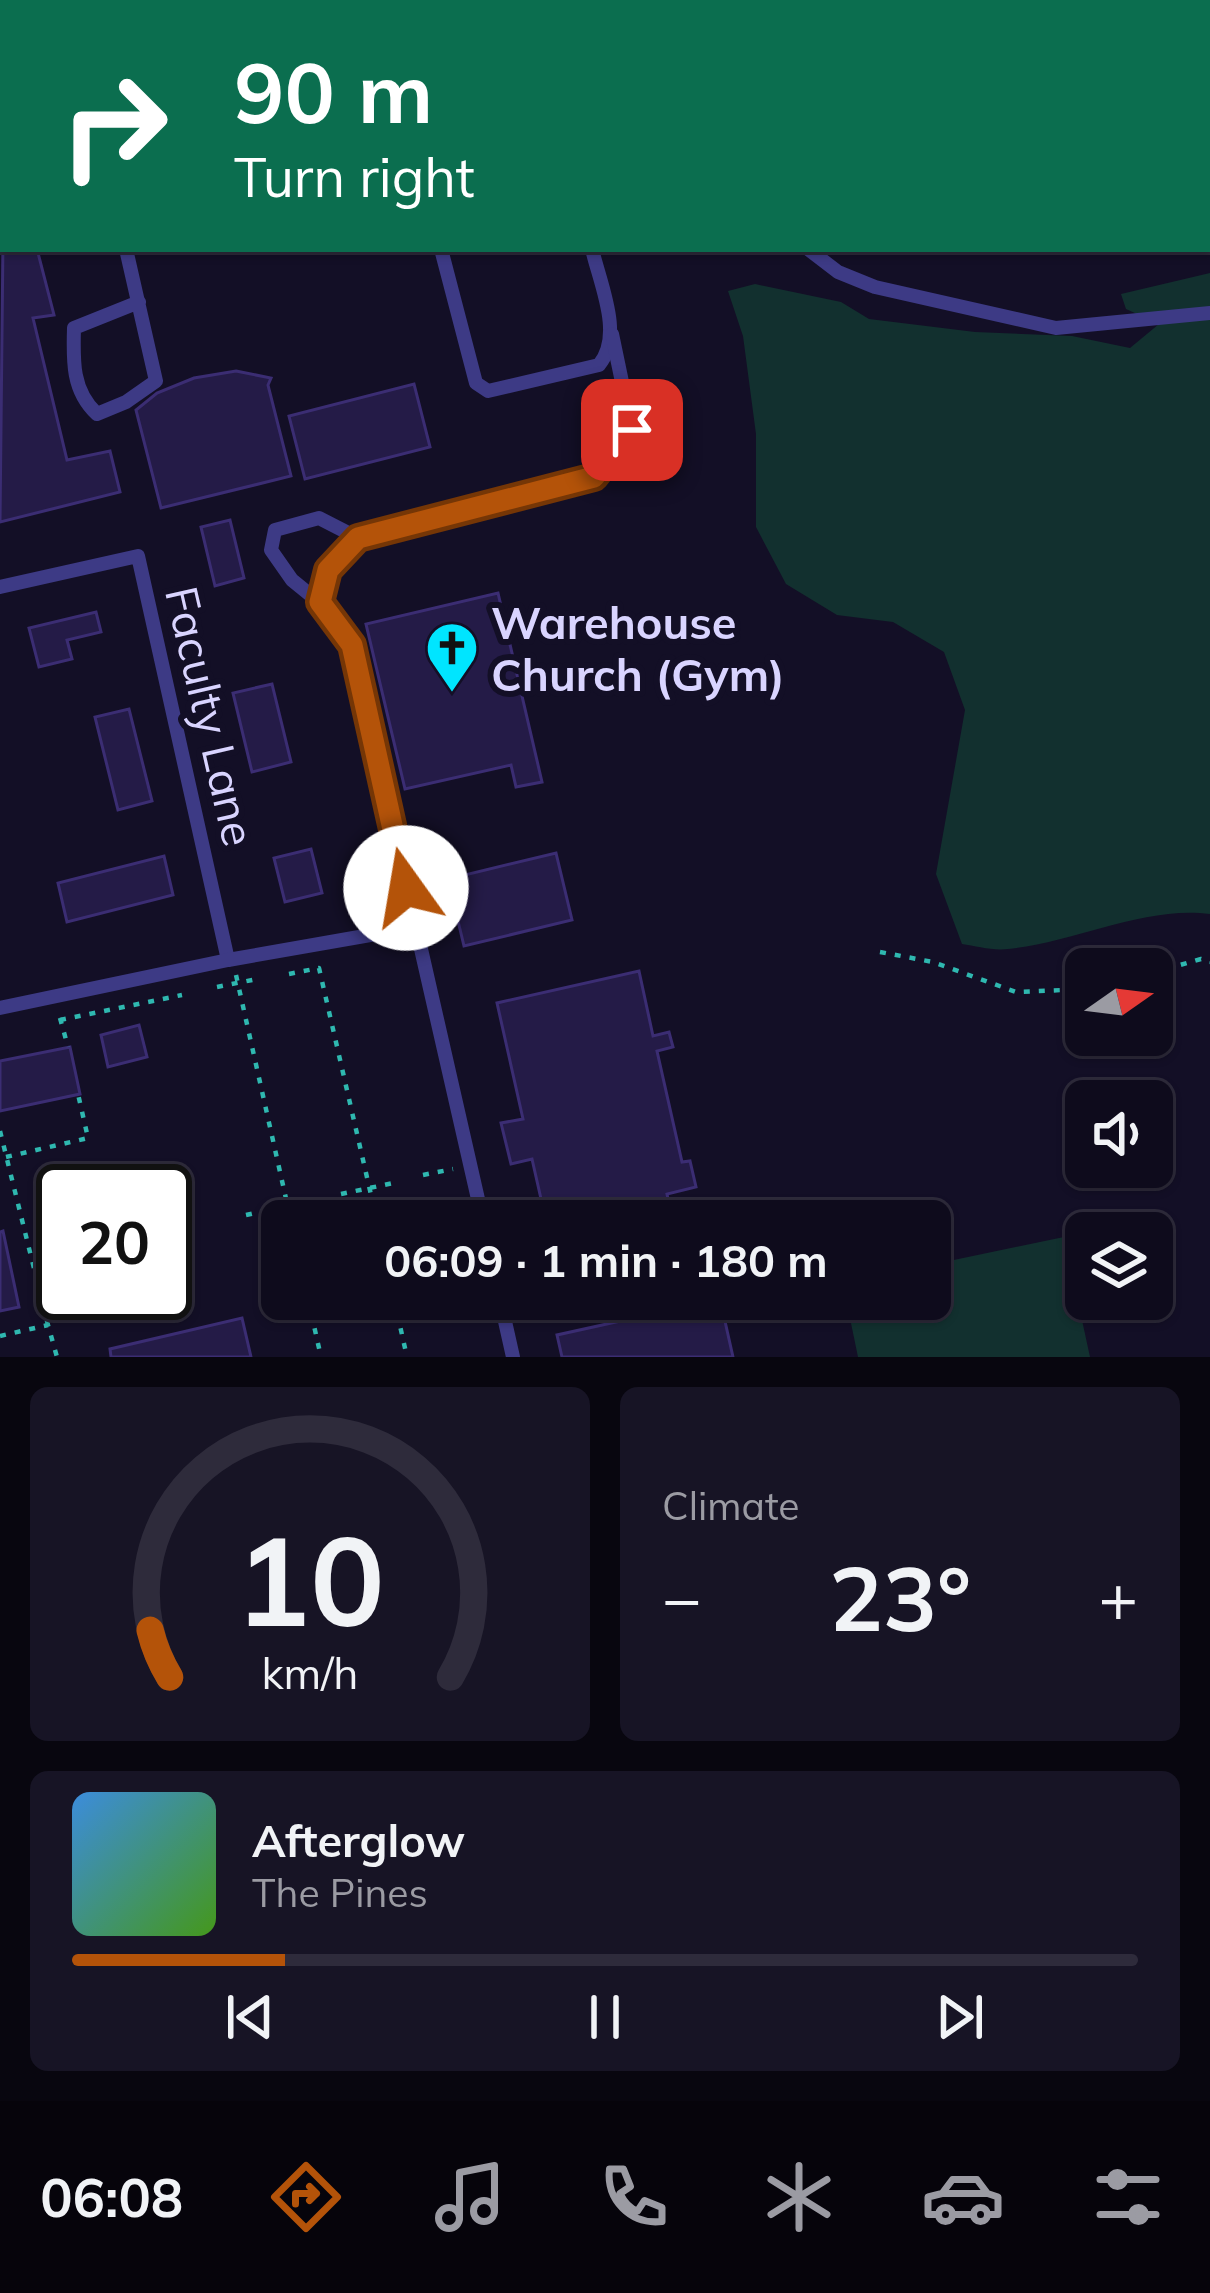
<!DOCTYPE html>
<meta charset="utf-8">
<style>
:root{--surface:#0e0b1c;--page:#171425;--text:#f1f3f6;--muted:#9b9ba3;--line:#2e2b3b;--accent:#b45309}
body{margin:0;font-family:Mulish,sans-serif;background:var(--page);color:var(--text);height:100vh;display:flex;flex-direction:column;font-size:45px;white-space:nowrap}
*{box-sizing:border-box;margin:0}
p{font-size:39px;color:var(--muted)}
.icon{flex:none;width:66px;height:66px;fill:none;stroke:currentColor;stroke-width:2;stroke-linecap:round;stroke-linejoin:round}
.map{position:relative;height:1357px;overflow:hidden}
.sheet{display:flex;flex-direction:column;gap:30px;padding:30px;background:#08060f;flex:1}
.sheet>*{flex:none}
.top-card{position:absolute;left:0px;top:0px;width:1212px;height:252px;box-shadow:0 3px 9px #0004,0 0 0 3px var(--line);background:#0b6e4f;color:#fff;overflow:hidden}
.needle{width:78px;rotate:76deg}
.buttons{position:absolute;left:1065px;top:948px;display:grid;gap:24px}
.buttons a{display:grid;place-items:center;width:108px;height:108px;border-radius:18px;background:var(--surface);box-shadow:0 3px 9px #0004,0 0 0 3px var(--line);font-size:60px}
.speed{position:absolute;left:36px;top:1164px;display:flex;gap:24px;font-size:60px;font-weight:700;text-align:center}
.speed>*{display:grid;place-content:center;width:156px;height:156px;border-radius:50%;background:var(--surface);box-shadow:0 3px 9px #0004,0 0 0 3px var(--line);line-height:1}
.speed .limit{border:6px solid #111;border-radius:18px;background:#fff;color:#111}
.pin{position:absolute;display:grid;place-items:center;width:102px;height:102px;color:#fff;margin:-51px;border-radius:24px;box-shadow:0 6px 18px #0006}
.me{position:absolute;width:132px;margin:-66px;rotate:347deg;stroke-linejoin:round;filter:drop-shadow(0 0 9px #0008)}
.turn{display:flex;align-items:center;gap:42px;height:252px;padding:0 36px;font-size:54px}
.turn .icon{width:156px;height:156px;stroke-width:2.5}
.turn b{display:block;font-size:84px;line-height:102px}
.big{font-size:90px;font-weight:700;line-height:1.1}
.sheet .tile{flex:1;display:flex;flex-direction:column;justify-content:center;gap:18px;min-width:0;padding:0 42px;border-radius:18px;background:var(--page)}
.sheet .dial{align-items:center;gap:0}
.dial svg{height:312px;overflow:visible;fill:none;stroke:var(--line);stroke-width:7;stroke-linecap:round;text-anchor:middle}
.dial text{fill:var(--text);stroke:none}
.song{display:flex;align-items:center;gap:36px}
.cover{width:144px;height:144px;border-radius:18px;background:linear-gradient(135deg,hsl(210 70% 55%),hsl(100 70% 35%))}
.played{height:12px;border-radius:6px;background:linear-gradient(90deg,var(--accent) 20%,var(--line) 20%)}
.keys{display:flex;justify-content:space-around;direction:ltr}
.heat{display:flex;justify-content:space-between;align-items:center;font-size:66px;direction:ltr}
.sheet .tiles{flex:1;display:grid;gap:30px;grid-template-columns:1fr 1fr}
.tile:last-child{grid-column:span 2}
.trip{position:absolute;left:261px;top:1200px;width:690px;height:120px;border-radius:18px;background:var(--surface);box-shadow:0 3px 9px #0004,0 0 0 3px var(--line);font-weight:700;line-height:120px;text-align:center}
.menu{display:flex;height:192px;justify-content:space-around;align-items:center;background:#06040b;color:var(--muted)}
.menu .icon{width:84px;height:84px}
.menu .selected{color:var(--accent)}
.menu b{font-size:54px;color:var(--text)}
.map>svg:first-child{display:block}
.green{fill:#12302f}
.building{fill:#241b47;stroke:#3b2d73;stroke-width:3}
.lines{fill:none;stroke-linecap:round;stroke-linejoin:round}
.path{stroke:#2fb8b0;stroke-width:4.5;stroke-dasharray:6 9;stroke-linecap:butt}
.lane{stroke:#3d3a85;stroke-width:14}
.route-casing{stroke:#753606;stroke-width:30}
.route{stroke:#b45309;stroke-width:21}
.labels{text-anchor:middle;dominant-baseline:central;stroke-width:12;stroke-linejoin:round;paint-order:stroke}
.poi-label{font-size:45px;font-weight:bold;fill:#d9d4ff;stroke:#130f26;text-anchor:start}
.street-label{font-size:45px;fill:#d9d4ff;stroke:#130f26}
</style>
<div class="map">
<svg width="1210" height="1357" viewBox="0 0 1210 1357">
<rect width="100%" height="100%" fill="#130f26"/>
<!-- green -->
<g class="green">
<path d="M1210,273V914C1146,905 1072,943 1008,949C993,951 976,946 962,944L936,874L965,710L944,652L893,622L837,615L786,584L756,527V434L743,336L728,291L755,284L841,302L869,319L975,332L1072,336L1130,348L1159,324L1126,309L1121,294Z"/>
<polygon points="1064,1237 1090,1357 858,1357 846,1299 930,1299 930,1265"/>
</g>
<!-- building -->
<g class="building">
<polygon points="3,239 3,249 37,249 54,315 33,318 67,460 110,451 120,492 0,522"/>
<polygon points="236,371 271,378 268,385 291,476 161,508 136,410 157,393 194,378"/>
<polygon points="414,384 430,447 305,479 289,416"/>
<polygon points="230,520 244,578 215,586 201,527"/>
<polygon points="498,593 542,782 516,787 511,765 405,789 366,624"/>
<polygon points="96,612 101,632 67,640 72,659 39,667 29,628"/>
<polygon points="272,684 291,762 252,772 233,693"/>
<polygon points="129,709 152,801 118,810 95,717"/>
<polygon points="311,849 322,893 285,902 274,858"/>
<polygon points="556,853 572,920 464,946 448,879"/>
<polygon points="164,856 173,895 67,922 58,883"/>
<polygon points="639,971 653,1036 669,1032 673,1047 657,1051 682,1162 690,1161 696,1187 667,1194 671,1214 642,1221 546,1221 532,1159 511,1164 501,1123 523,1119 497,1003"/>
<polygon points="139,1025 147,1057 108,1067 101,1035"/>
<polygon points="70,1047 80,1094 0,1111 0,1061"/>
<polygon points="3,1231 19,1307 0,1311 0,1232"/>
<polygon points="720,1299 733,1357 562,1357 557,1335"/>
<polygon points="242,1318 251,1357 111,1357 110,1349"/>
</g>
<g class="lines">
<!-- path -->
<g class="path">
<polyline points="880,952 933,962 1016,992 1086,989"/>
<polyline points="1152,973 1201,959 1210,962"/>
<polyline points="289,974 319,968 377,1221"/>
<polyline points="236,975 291,1221"/>
<polyline points="217,987 257,979"/>
<polyline points="60,1018 68,1047"/>
<polyline points="60,1020 182,995"/>
<polyline points="0,1131 48,1325"/>
<polyline points="6,1157 88,1138 78,1094"/>
<polyline points="423,1175 453,1169"/>
<polyline points="341,1194 398,1182"/>
<polyline points="246,1215 317,1199"/>
<polyline points="308,1299 321,1357"/>
<polyline points="394,1299 407,1357"/>
<polyline points="0,1336 48,1325 57,1357"/>
</g>
<!-- lane -->
<g class="lane">
<polyline points="65,0 65,3"/>
<polyline points="531,0 532,3"/>
<path d="M126,249L156,381L126,402L97,414C72,391 73,361 74,328L139,302"/>
<path d="M441,249L476,383L488,391L599,365C624,335 600,284 592,249"/>
<polyline points="808,249 838,272 875,287 1056,328 1210,313"/>
<polyline points="358,538 319,518 275,530 271,550 292,580 319,602 352,645 416,927"/>
<polyline points="0,587 138,556 228,960"/>
<polyline points="319,602 328,570 358,538 594,477 632,430 612,334"/>
<polyline points="0,1008 228,960 416,927 483,1221"/>
<polyline points="500,1299 513,1357"/>
</g>
</g>
<g class="lines">
<!-- route casing -->
<g class="route-casing">
<polyline id="route" points="406,888 352,645 320,602 328,570 358,538 594,477 632,430"/>
</g>
<!-- route -->
<use href="#route" class="route"/>
</g>
<!-- icons -->
<defs>
<g id="church-pin" transform="scale(2.7)"><path d="M0 17L-7.5 6A9.5 9.5 0 1 1 7.5 6Z" fill="#00e5ff" stroke="#130f26"/><path d="M-1.2-6h2.4v3.5h3.3v2.4h-3.3V6h-2.4V-.1h-3.3v-2.4h3.3Z" fill="#111"/></g>
</defs>
<g fill-rule="evenodd">
<use href="#church-pin" x="452" y="648"/>
</g>
<g class="labels">
<!-- poi labels -->
<g class="poi-label">
<text x="491" y="622">Warehouse<tspan x="491" dy="52">Church (Gym)</tspan></text>
</g>
<!-- street labels -->
<g class="street-label">
<text transform="translate(211 716) rotate(77)">Faculty Lane</text>
</g>
</g>
</svg>
<div class="buttons">
<a><svg class="needle" viewBox="-14 -14 28 28"><path d="M0-13l5 13h-10z" fill="#e53935"/><path d="M0 13l5-13h-10z" fill="#9b9ba3"/></svg></a>
<a><svg class="icon" aria-label="sound" viewBox="0 0 24 24"><path d="M4 9h4l5-4v14l-5-4H4zM17 9q2 3 0 6"/></svg></a>
<a><svg class="icon" aria-label="layers" viewBox="0 0 24 24"><path d="M12 4l9 5-9 5-9-5zM3 14l9 5 9-5"/></svg></a>
</div>
<div class="speed"><div class="limit">20</div></div>
<div class="pin" style="left:632px;top:430px;background:#d93025"><svg class="icon" aria-label="arrive" viewBox="0 0 24 24"><path d="M6 21V4h12l-3 4 3 4H6"/></svg></div>
<svg class="me" style="left:406px;top:888px" viewBox="-20 -20 40 40"><circle r="19" fill="#fff"/><path d="M0-13L10 11 0 6-10 11z" fill="#b45309"/></svg>
<div class="trip">06:09 · 1 min · 180 m</div>
<div class="top-card">
<div class="turn"><svg class="icon" aria-label="right" viewBox="0 0 24 24"><path d="M7 20v-9h11M14 6l5 5-5 5"/></svg><div><b>90 m</b>Turn right</div></div>
</div>
</div>
<section class="sheet">
<div class="tiles">
<div class="tile dial"><svg viewBox="0 0 100 80">
<path d="M14 69A42 42 0 1 1 86 69"/>
<path d="M14 69A42 42 0 0 1 9 57" stroke="#b45309"/>
<text x="50" y="56" font-size="32" font-weight="700">10</text>
<text x="50" y="72" font-size="11">km/h</text>
</svg></div>
<div class="tile"><p>Climate</p>
<div class="heat"><a>−</a><b class="big">23°</b><a>+</a></div>
</div>
<div class="tile">
<div class="song"><i class="cover"></i><div><b>Afterglow</b><p>The Pines</p></div></div>
<div class="played"></div>
<div class="keys"><svg class="icon" aria-label="previous" viewBox="0 0 24 24"><path d="M18 5L8 12l10 7zM5 5v14"/></svg><svg class="icon" aria-label="pause" viewBox="0 0 24 24"><path d="M8 5v14M16 5v14"/></svg><svg class="icon" aria-label="next" viewBox="0 0 24 24"><path d="M6 5l10 7-10 7zM19 5v14"/></svg></div>
</div>
</div>
</section>
<nav class="menu">
<b>06:08</b>
<svg class="icon selected" aria-label="directions" viewBox="0 0 24 24"><path d="M12 3l9 9-9 9-9-9zM9 14v-3h6M13 9l2 2-2 2"/></svg>
<svg class="icon" aria-label="music" viewBox="0 0 24 24"><path d="M9 18V5l10-2v13"/><circle cx="6" cy="18" r="3"/><circle cx="16" cy="16" r="3"/></svg>
<svg class="icon" aria-label="phone" viewBox="0 0 24 24"><path d="M5 4h4l2 5-3 2q2 4 5 5l2-3 5 2v4C11 20 4 13 5 4z"/></svg>
<svg class="icon" aria-label="climate" viewBox="0 0 24 24"><path d="M12 3v18M4 7l16 10M4 17L20 7"/></svg>
<svg class="icon" aria-label="car" viewBox="0 0 24 24"><path d="M5 17H2v-5l4-1 3-4h7l3 4 3 1v5h-3M9 17h6M6 11h13"/><circle cx="7" cy="17" r="2"/><circle cx="17" cy="17" r="2"/></svg>
<svg class="icon" aria-label="filters" viewBox="0 0 24 24"><path d="M4 7h16M4 17h16"/><circle cx="9" cy="7" r="2"/><circle cx="15" cy="17" r="2"/></svg>
</nav>
